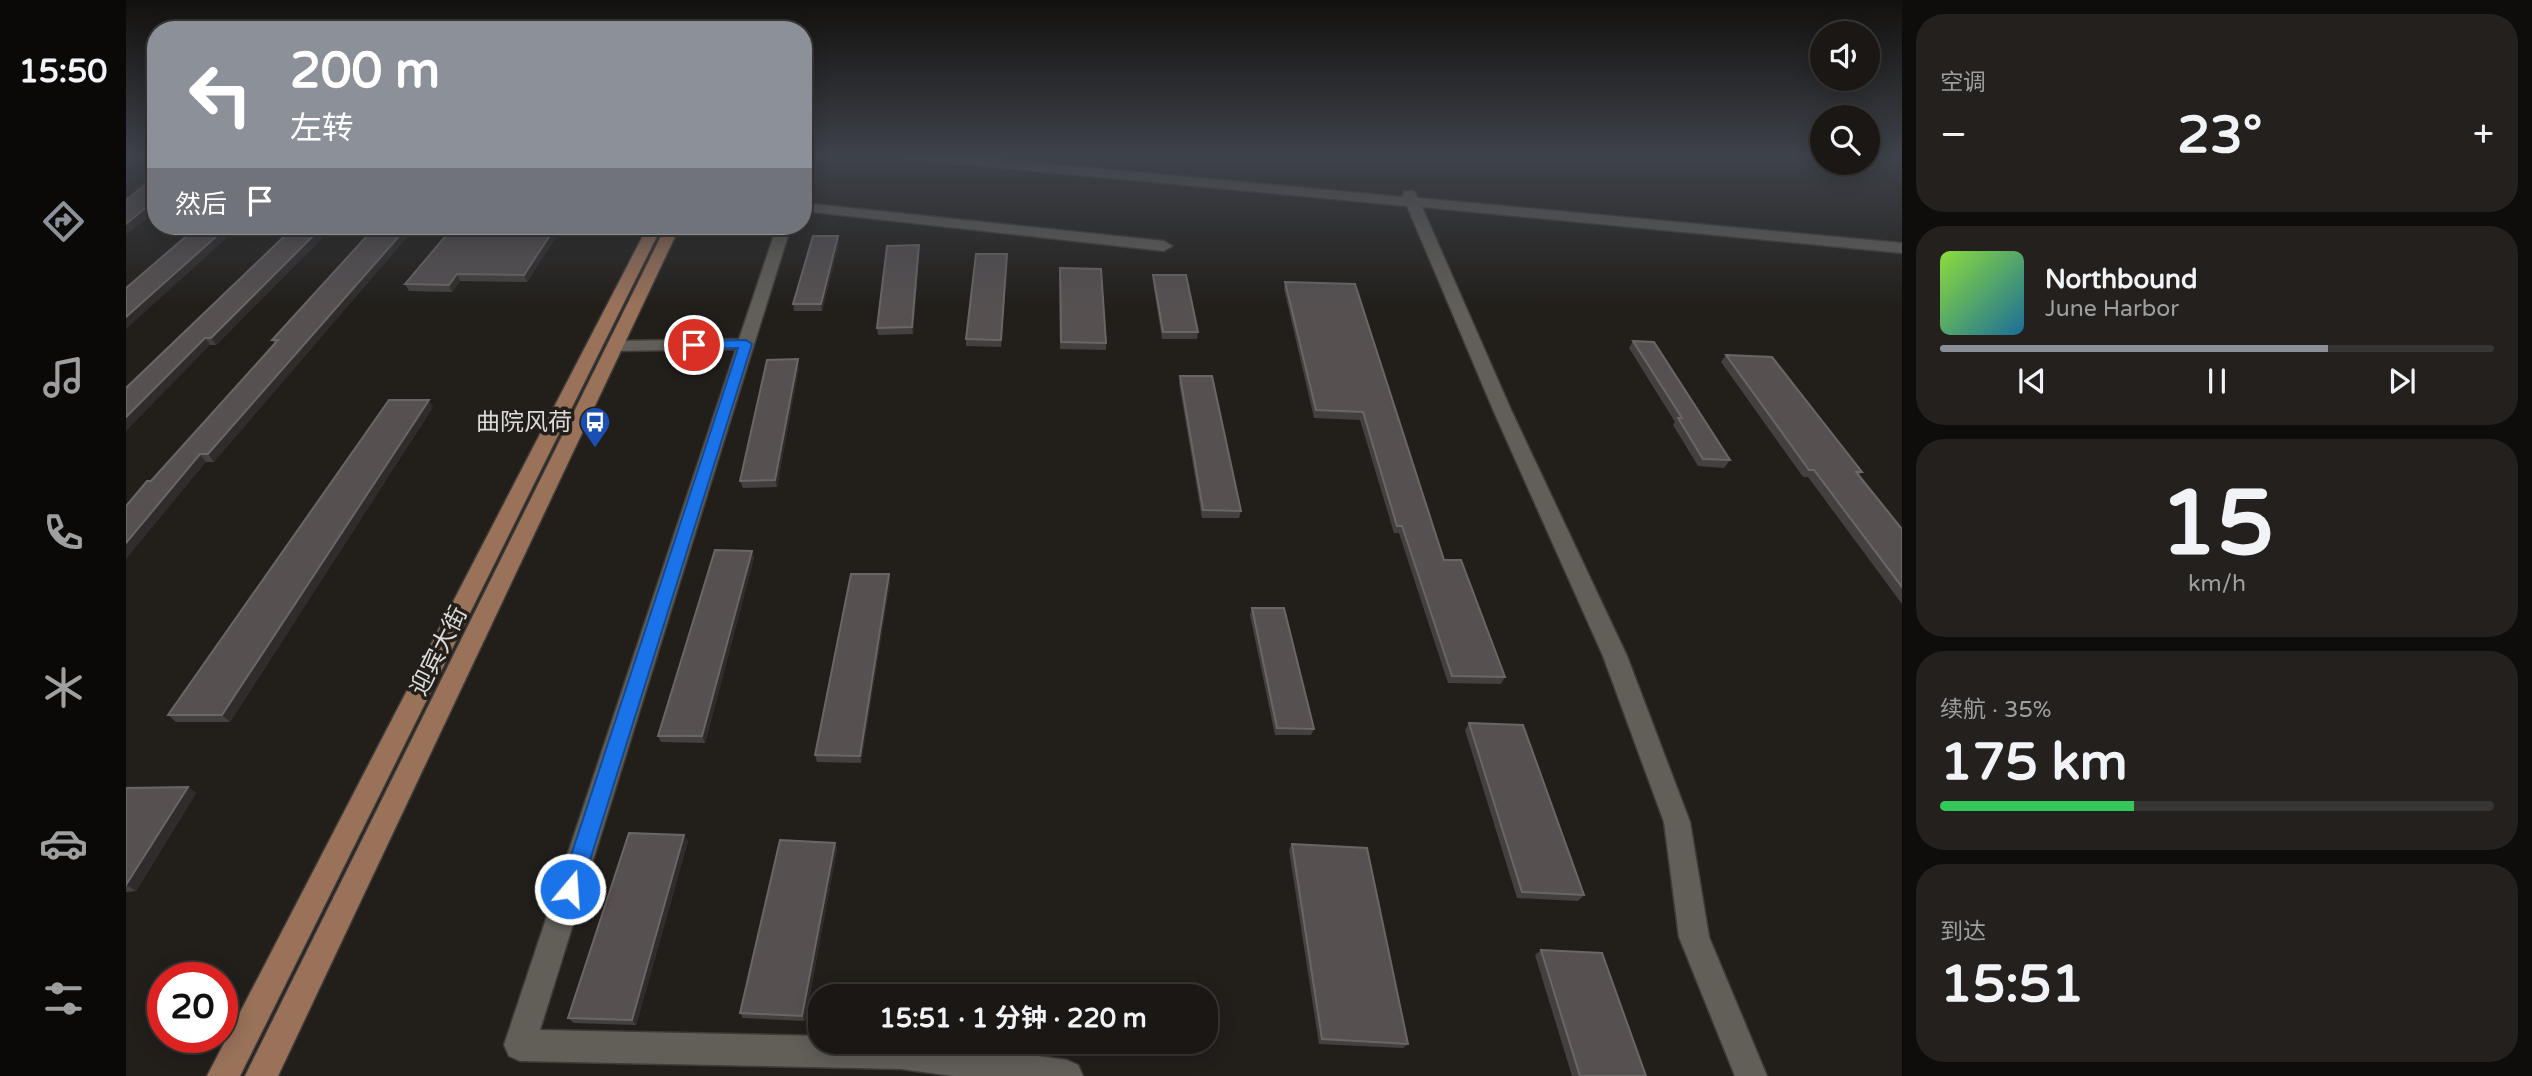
<!DOCTYPE html>
<html lang="zh">
<meta charset="utf-8">
<style>
:root{--surface:#1a1714;--page:#23201d;--text:#f1f3f6;--muted:#9f9fa0;--line:#383634;--accent:#8c9099}
body{margin:0;font-family:"Varela Round","Noto Sans SC",sans-serif;background:var(--page);color:var(--text);height:100vh;display:flex;flex-direction:column;font-size:26px;white-space:nowrap}
*{box-sizing:border-box;margin:0}
p{font-size:23px;color:var(--muted)}
.icon{flex:none;width:38px;height:38px;fill:none;stroke:currentColor;stroke-width:2;stroke-linecap:round;stroke-linejoin:round}
.map{position:relative;flex:1;overflow:hidden}
.details{display:flex;flex-direction:column;gap:14px;padding:14px;background:#0e0d0b;width:630px}
.details>*{flex:none}
.guide{position:absolute;left:21px;top:21px;width:665px;height:214px;border-radius:28px;box-shadow:0 4px 18px #0003,0 0 0 2px var(--line);background:#8c9099;color:#fff;overflow:hidden}
.fabs{position:absolute;left:1684px;top:21px;display:grid;gap:14px}
.fabs a{display:grid;place-items:center;width:70px;height:70px;border-radius:50%;background:var(--surface);box-shadow:0 4px 18px #0003,0 0 0 2px var(--line);font-size:35px}
.speed{position:absolute;left:21px;top:962px;display:flex;gap:14px;font-size:35px;font-weight:700;text-align:center}
.speed>*{display:grid;place-content:center;width:91px;height:91px;border-radius:50%;background:var(--surface);box-shadow:0 4px 18px #0003,0 0 0 2px var(--line);line-height:1}
.speed .limit{border:10px solid #d22;background:#fff;color:#111}
.pin{position:absolute;display:grid;place-items:center;width:60px;height:60px;color:#fff;margin:-30px;border:4px solid #fff;border-radius:50%;box-shadow:0 2px 7px #0007}
.me{position:absolute;width:77px;margin:-38px;rotate:18deg;stroke-linejoin:round;filter:drop-shadow(0 0 5px #0008)}
.turn{display:flex;align-items:center;gap:24px;height:147px;padding:0 28px;font-size:32px}
.turn .icon{width:91px;height:91px;stroke-width:2.5}
.turn b{display:block;font-size:49px;line-height:60px}
.then{display:flex;align-items:center;height:66px;padding:0 28px;background:#0003;gap:14px;font-size:26px}
.big{font-size:52px;font-weight:700;line-height:1.1}
.details .tile{flex:1;display:flex;flex-direction:column;justify-content:center;gap:10px;min-width:0;padding:0 24px;border-radius:28px;background:var(--page)}
.details .dial{align-items:center;gap:0}
.dial b{font-size:91px;line-height:1}
.song{display:flex;align-items:center;gap:21px}
.cover{width:84px;height:84px;border-radius:10px;background:linear-gradient(135deg,hsl(90 70% 55%),hsl(200 70% 35%))}
.played{height:7px;border-radius:4px;background:linear-gradient(90deg,var(--accent) 70%,var(--line) 70%)}
.keys{display:flex;justify-content:space-around;direction:ltr}
.heat{display:flex;justify-content:space-between;align-items:center;font-size:38px;direction:ltr}
.charge{height:10px;border-radius:5px;background:linear-gradient(90deg,#34c759 35%,var(--line) 0)}
.trip{position:absolute;left:682px;top:984px;width:410px;height:70px;border-radius:28px;background:var(--surface);box-shadow:0 4px 18px #0003,0 0 0 2px var(--line);font-weight:700;line-height:70px;text-align:center}
main{display:flex;flex:1;min-height:0}
.menu{display:flex;flex-direction:column;width:126px;justify-content:space-around;align-items:center;background:#0a0908;color:var(--muted)}
.menu .icon{width:49px;height:49px}
.menu .active{color:var(--accent)}
.menu b{font-size:32px;color:var(--text)}
.map>svg:first-child{display:block}
.lines{fill:none;stroke-linecap:round;stroke-linejoin:round}
.minor-casing{stroke:#3e3b38;stroke-width:3}
.major-casing{stroke:#3e3b38;stroke-width:3}
.minor{fill:#625f59;fill-rule:evenodd}
.major{fill:#9a725a;fill-rule:evenodd}
.wall{fill:#454040}
.shaded-wall{fill:#302c2b}
.building{fill:#565051;stroke:#6b6666;stroke-width:2}
.route{fill:#1a73e8;stroke:#114b97;stroke-width:2}
.labels{text-anchor:middle;dominant-baseline:central;stroke-width:7;stroke-linejoin:round;paint-order:stroke}
.poi-label{font-size:24px;fill:#dddbd8;stroke:#221f1b;text-anchor:end}
.street-label{font-size:24px;fill:#dddbd8;stroke:#221f1b}
</style>
<main>
<nav class="menu">
<b>15:50</b>
<svg class="icon active" aria-label="directions" viewBox="0 0 24 24"><path d="M12 3l9 9-9 9-9-9zM9 14v-3h6M13 9l2 2-2 2"/></svg>
<svg class="icon" aria-label="music" viewBox="0 0 24 24"><path d="M9 18V5l10-2v13"/><circle cx="6" cy="18" r="3"/><circle cx="16" cy="16" r="3"/></svg>
<svg class="icon" aria-label="phone" viewBox="0 0 24 24"><path d="M5 4h4l2 5-3 2q2 4 5 5l2-3 5 2v4C11 20 4 13 5 4z"/></svg>
<svg class="icon" aria-label="climate" viewBox="0 0 24 24"><path d="M12 3v18M4 7l16 10M4 17L20 7"/></svg>
<svg class="icon" aria-label="car" viewBox="0 0 24 24"><path d="M5 17H2v-5l4-1 3-4h7l3 4 3 1v5h-3M9 17h6M6 11h13"/><circle cx="7" cy="17" r="2"/><circle cx="17" cy="17" r="2"/></svg>
<svg class="icon" aria-label="filters" viewBox="0 0 24 24"><path d="M4 7h16M4 17h16"/><circle cx="9" cy="7" r="2"/><circle cx="15" cy="17" r="2"/></svg>
</nav>
<div class="map">
<svg width="1776" height="1076" viewBox="0 0 1776 1076">
<rect width="100%" height="100%" fill="#221f1b"/>
<g class="lines">
<!-- minor casing -->
<g class="minor-casing">
<g id="minor">
<polygon points="775,155 824,155 1277,197 1278,191 1288,191 1292,198 1776,243 1776,253 1296,207 1386,412 1501,656 1564,822 1583,937 1641,1076 1609,1076 1553,937 1538,822 1477,656 1368,412 1281,206 782,159"/>
<polygon points="677,203 1038,241 1046,246 1038,251 677,211"/>
<polygon points="651,226 665,226 414,1030 695,1036 695,1041 804,1041 941,1060 952,1065 957,1076 827,1076 775,1069 394,1061 383,1056 378,1045 610,349 490,351 481,346 490,341 613,339"/>
</g>
</g>
<!-- major casing -->
<g class="major-casing">
<g id="major">
<polygon points="522,226 536,226 114,1076 81,1076"/>
<polygon points="540,226 554,226 152,1076 119,1076"/>
</g>
</g>
<!-- minor -->
<use href="#minor" class="minor"/>
<!-- major -->
<use href="#major" class="major"/>
</g>
<!-- wall -->
<g class="wall">
<polygon points="169,226 202,226 204,230 90,345 84,345 27,361"/>
<polygon points="250,226 88,462 80,462 25,481 149,344 146,340"/>
<polygon points="437,226 401,282 334,281 326,292 283,291 279,284"/>
<polygon points="712,236 713,243 696,311 668,311 667,304"/>
<polygon points="793,252 787,334 752,335 751,328"/>
<polygon points="881,261 875,347 840,346 840,339"/>
<polygon points="934,268 980,343 980,350 934,349"/>
<polygon points="1027,275 1072,332 1071,339 1036,339 1027,282"/>
<polygon points="1159,282 1229,284 1318,560 1379,677 1375,684 1322,683 1273,533 1268,533 1234,420 1188,418 1158,289"/>
<polygon points="1507,341 1604,460 1598,468 1572,466 1547,425 1549,422 1503,348"/>
<polygon points="1600,355 1736,472 1733,475 1776,529 1776,604 1682,477 1677,477 1595,362"/>
<polygon points="673,367 651,487 617,488 614,481"/>
<polygon points="1054,376 1115,511 1113,518 1076,518 1053,383"/>
<polygon points="307,407 104,722 50,722 42,715"/>
<polygon points="626,551 628,558 579,743 535,742 532,736"/>
<polygon points="763,574 764,582 735,763 691,762 689,755"/>
<polygon points="1126,608 1188,729 1185,735 1149,735 1124,615"/>
<polygon points="1343,723 1458,895 1452,901 1391,898 1339,730"/>
<polygon points="62,787 70,793 10,891 0,892 0,788"/>
<polygon points="562,841 510,1025 448,1023 442,1018"/>
<polygon points="709,843 711,849 679,1021 617,1018 614,1013"/>
<polygon points="1166,844 1282,1044 1277,1048 1193,1044 1163,850"/>
<polygon points="1415,950 1520,1076 1446,1076 1409,955"/>
</g>
<!-- shaded-wall -->
<g class="shaded-wall">
<polygon points="27,202 30,206 30,211 0,235 0,224"/>
<polygon points="102,226 114,226 0,329 0,317"/>
<polygon points="197,226 202,226 204,230 90,345 85,338"/>
<polygon points="282,226 291,226 88,462 82,454"/>
<polygon points="430,226 437,226 401,282 398,275"/>
<polygon points="712,236 713,243 696,311 695,304"/>
<polygon points="793,245 793,252 787,334 786,327"/>
<polygon points="331,274 334,281 326,292 323,285"/>
<polygon points="79,338 84,345 0,431 0,417"/>
<polygon points="672,359 673,367 651,487 649,480"/>
<polygon points="303,400 307,407 104,722 96,715"/>
<polygon points="74,454 80,462 0,559 0,543"/>
<polygon points="626,551 628,558 579,743 576,736"/>
<polygon points="763,574 764,582 735,763 734,756"/>
<polygon points="62,787 70,793 10,891 0,885"/>
<polygon points="558,835 562,841 510,1025 506,1020"/>
<polygon points="709,843 711,849 679,1021 676,1016"/>
</g>
<!-- building -->
<g class="building">
<polygon points="30,176 30,202 27,202 0,224 0,200"/>
<polygon points="72,226 102,226 0,317 0,288"/>
<polygon points="169,226 197,226 85,338 79,338 0,417 0,388"/>
<polygon points="250,226 282,226 82,454 74,454 0,543 0,506 21,481 25,481 152,340 146,340"/>
<polygon points="328,226 430,226 398,275 331,274 323,285 279,284"/>
<polygon points="687,236 712,236 695,304 667,304"/>
<polygon points="793,245 786,327 751,328 761,246"/>
<polygon points="850,254 881,254 875,340 840,339"/>
<polygon points="934,268 975,269 980,343 935,342"/>
<polygon points="1027,275 1060,275 1072,332 1037,332"/>
<polygon points="1159,282 1229,284 1318,560 1335,560 1379,677 1326,676 1276,526 1271,526 1237,412 1190,410"/>
<polygon points="1507,341 1528,342 1604,460 1577,459 1552,418 1556,418"/>
<polygon points="1600,355 1646,357 1736,472 1730,472 1776,529 1776,587 1688,470 1683,470"/>
<polygon points="672,359 649,480 614,481 641,360"/>
<polygon points="1054,376 1086,376 1115,511 1077,510"/>
<polygon points="263,400 303,400 96,715 42,715"/>
<polygon points="589,550 626,551 576,736 532,736"/>
<polygon points="725,574 763,574 734,756 689,755"/>
<polygon points="1126,608 1158,608 1188,729 1151,728"/>
<polygon points="1343,723 1397,725 1458,895 1396,892"/>
<polygon points="62,787 0,885 0,788"/>
<polygon points="503,833 558,835 506,1020 442,1018"/>
<polygon points="654,840 709,843 676,1016 614,1013"/>
<polygon points="1166,844 1241,848 1282,1044 1196,1039"/>
<polygon points="1415,950 1476,953 1520,1076 1454,1076"/>
</g>
<!-- sky -->
<linearGradient id="sky" x2="0" y2="1"><stop stop-color="#13110f"/><stop offset="0.51" stop-color="#3e424a"/><stop offset="1" stop-color="#3e424a" stop-opacity="0"/></linearGradient>
<rect width="1776" height="306" fill="url(#sky)"/>
<!-- route -->
<polygon class="route" points="620,340 626,344 455,889 452,896 444,899 437,896 434,889 612,348 568,349 561,345 568,341"/>
<!-- icons -->
<defs>
<g id="bus-pin" transform="scale(1.575)"><path d="M0 17L-7.5 6A9.5 9.5 0 1 1 7.5 6Z" fill="#1a4fb4" stroke="#221f1b"/><path d="M-5-6H5V4H4V6H2V4H-2V6H-4V4H-5ZM-3.5-4V0h7V-4ZM-3.5 1.2v1.5H-2V1.2ZM2 1.2v1.5H3.5V1.2Z" fill="#fff"/></g>
</defs>
<g fill-rule="evenodd">
<use href="#bus-pin" x="469" y="422"/>
</g>
<g class="labels">
<!-- poi labels -->
<g class="poi-label">
<text x="446" y="422">曲院风荷</text>
</g>
<!-- street labels -->
<g class="street-label">
<text transform="translate(313 651) rotate(-63)">迎宾大街</text>
</g>
</g>
</svg>
<div class="fabs">
<a><svg class="icon" aria-label="sound" viewBox="0 0 24 24"><path d="M4 9h4l5-4v14l-5-4H4zM17 9q2 3 0 6"/></svg></a>
<a><svg class="icon" aria-label="search" viewBox="0 0 24 24"><circle cx="10" cy="10" r="6"/><path d="M15 15l6 6"/></svg></a>
</div>
<div class="speed"><div class="limit">20</div></div>
<div class="pin" style="left:568px;top:345px;background:#d93025"><svg class="icon" aria-label="arrive" viewBox="0 0 24 24"><path d="M6 21V4h12l-3 4 3 4H6"/></svg></div>
<svg class="me" style="left:444px;top:889px" viewBox="-20 -20 40 40"><circle r="17" fill="#1a73e8" stroke="#fff" stroke-width="3"/><path d="M0-11L8 9 0 5-8 9z" fill="#fff"/></svg>
<div class="trip">15:51 · 1 分钟 · 220 m</div>
<div class="guide">
<div class="turn"><svg class="icon" aria-label="left" viewBox="0 0 24 24"><path d="M17 20v-9H6M10 6l-5 5 5 5"/></svg><div><b>200 m</b>左转</div></div>
<div class="then">然后<svg class="icon" aria-label="arrive" viewBox="0 0 24 24"><path d="M6 21V4h12l-3 4 3 4H6"/></svg></div>
</div>
</div>
<section class="details">
<div class="tile"><p>空调</p>
<div class="heat"><a>−</a><b class="big">23°</b><a>+</a></div>
</div>
<div class="tile">
<div class="song"><i class="cover"></i><div><b>Northbound</b><p>June Harbor</p></div></div>
<div class="played"></div>
<div class="keys"><svg class="icon" aria-label="previous" viewBox="0 0 24 24"><path d="M18 5L8 12l10 7zM5 5v14"/></svg><svg class="icon" aria-label="pause" viewBox="0 0 24 24"><path d="M8 5v14M16 5v14"/></svg><svg class="icon" aria-label="next" viewBox="0 0 24 24"><path d="M6 5l10 7-10 7zM19 5v14"/></svg></div>
</div>
<div class="tile dial"><b>15</b><p>km/h</p></div>
<div class="tile"><p>续航 · 35%</p><b class="big">175 km</b><div class="charge"></div></div>
<div class="tile"><p>到达</p><b class="big">15:51</b></div>
</section>
</main>
